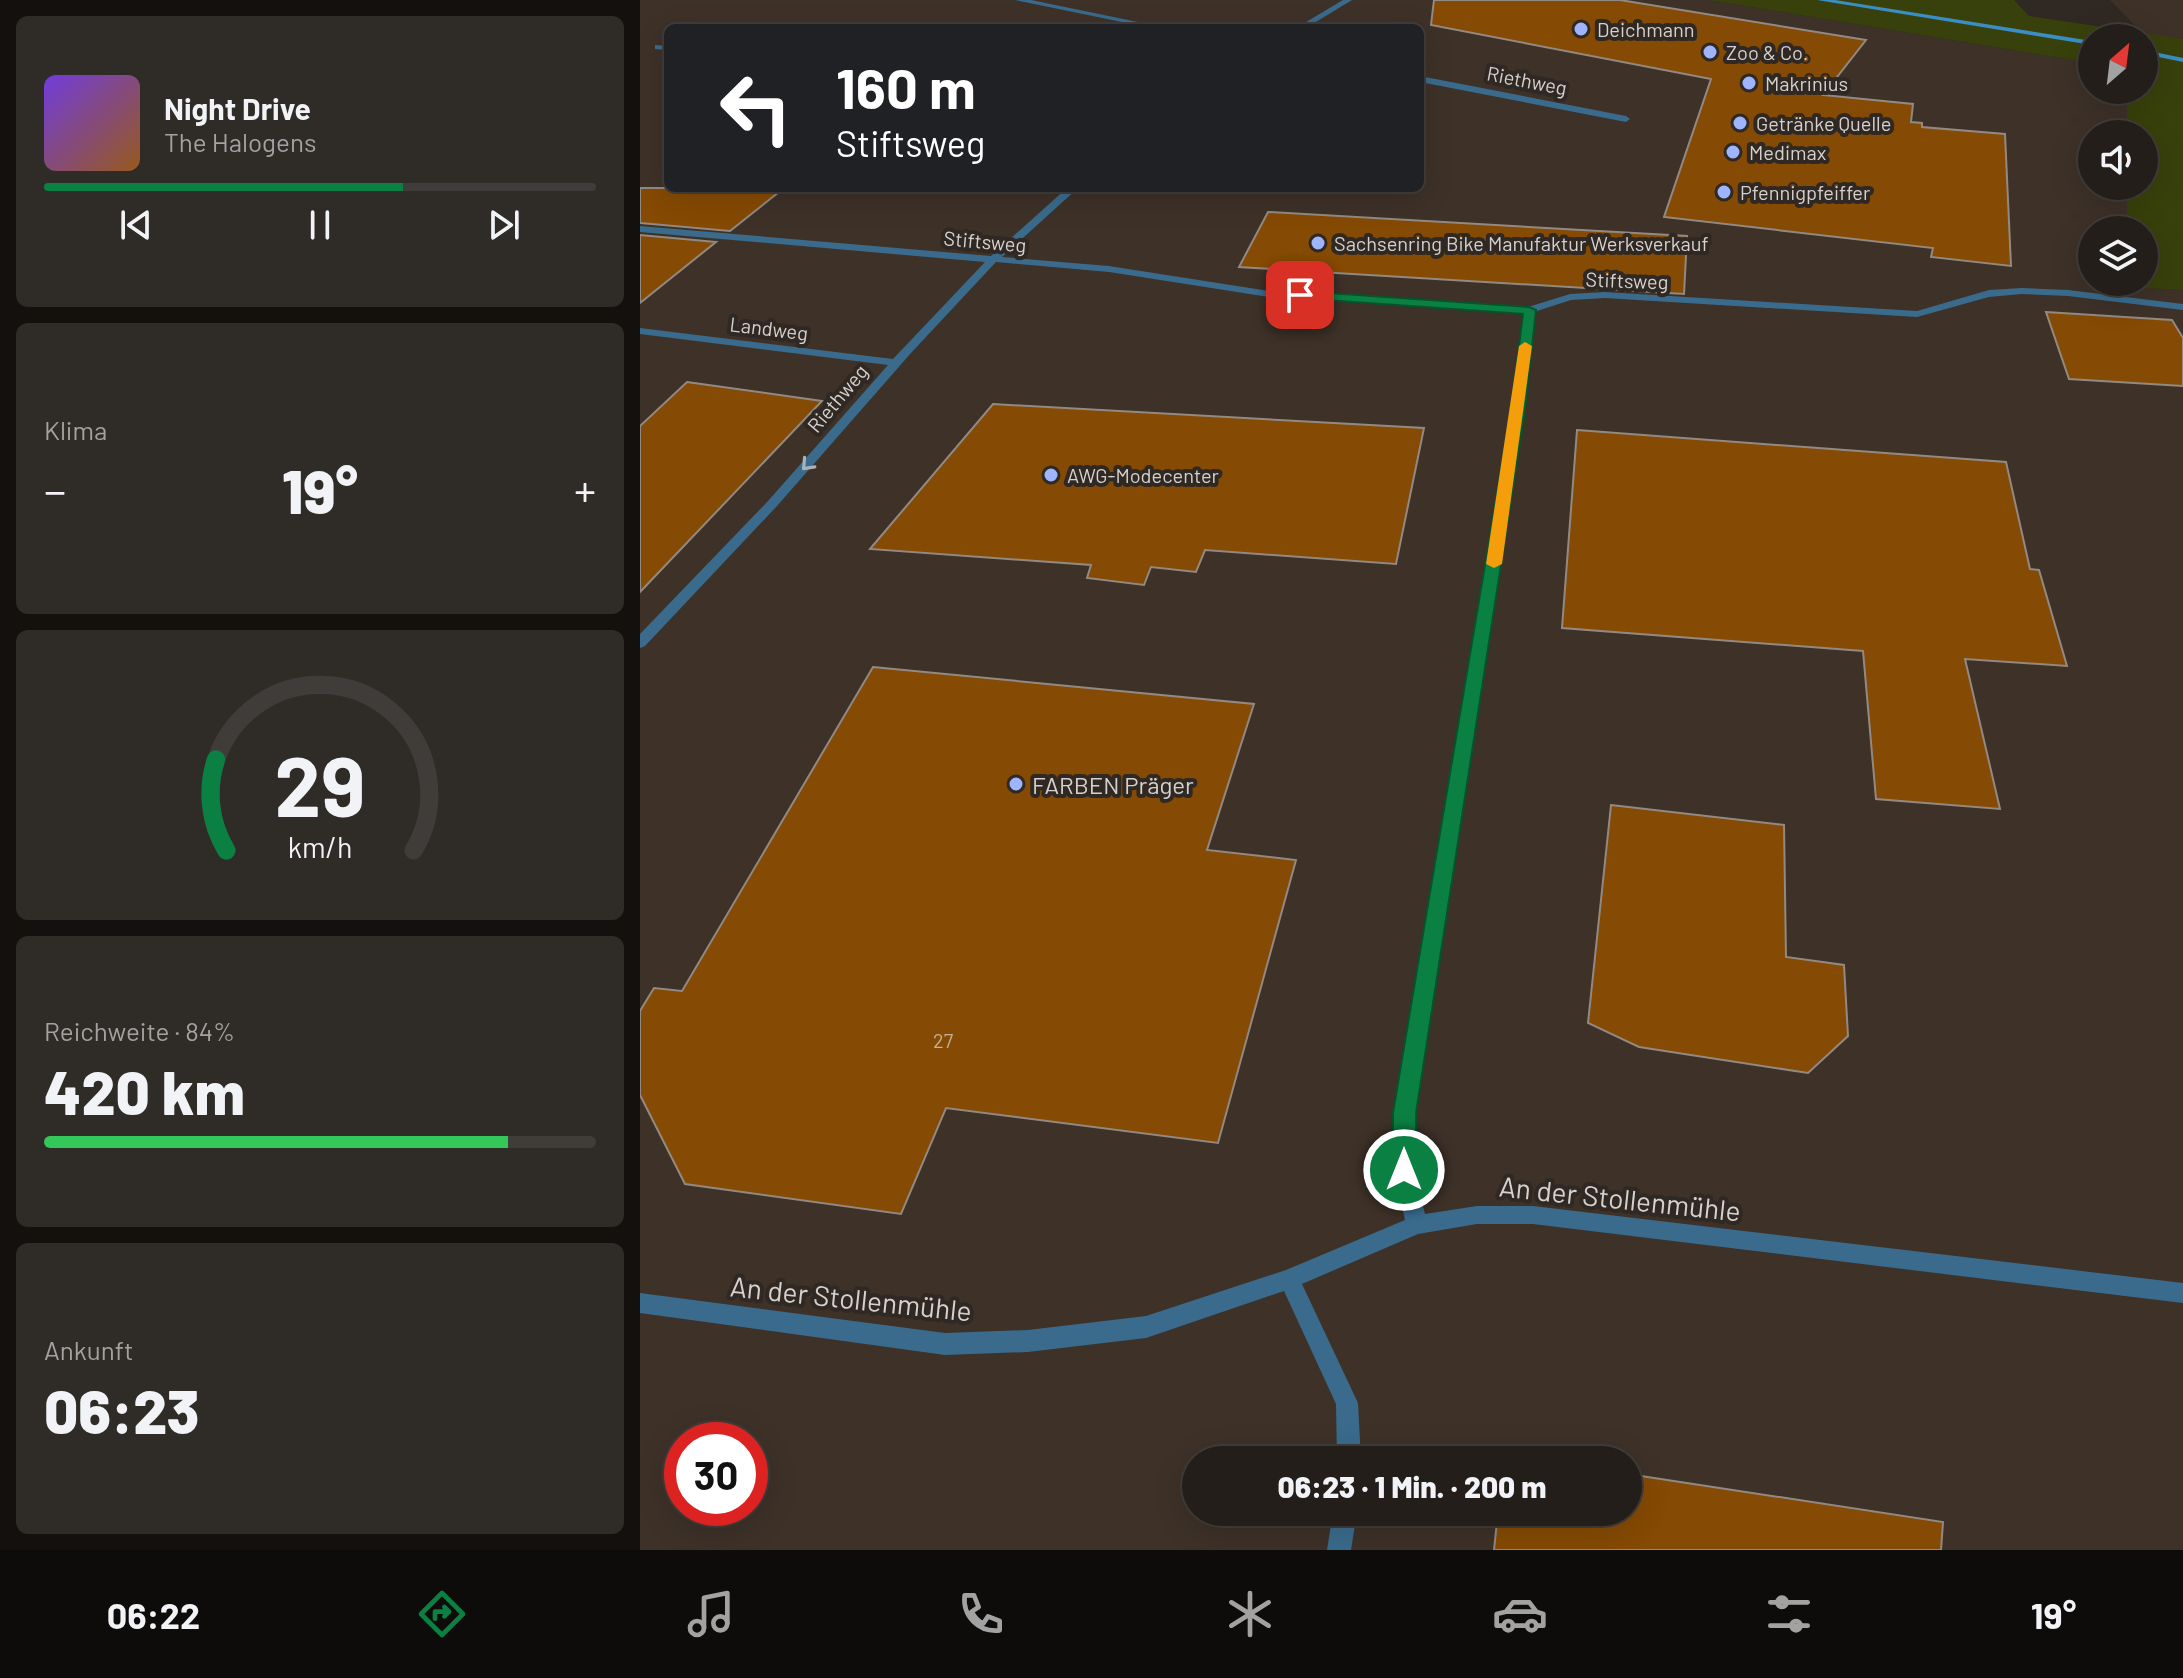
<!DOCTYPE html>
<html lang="de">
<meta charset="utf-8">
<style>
:root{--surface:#231e1a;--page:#2f2b27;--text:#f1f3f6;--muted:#a3a2a2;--line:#403c39;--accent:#0b8043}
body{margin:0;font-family:Barlow,sans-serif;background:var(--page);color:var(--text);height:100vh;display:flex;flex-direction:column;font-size:30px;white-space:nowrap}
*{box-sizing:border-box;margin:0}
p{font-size:26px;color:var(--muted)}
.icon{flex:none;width:44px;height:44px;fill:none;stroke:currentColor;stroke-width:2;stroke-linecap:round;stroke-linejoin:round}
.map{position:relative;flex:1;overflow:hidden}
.sheet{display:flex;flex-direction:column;gap:16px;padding:16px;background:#13100e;width:640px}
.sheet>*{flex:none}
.guide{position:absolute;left:24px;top:24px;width:760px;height:168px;border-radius:12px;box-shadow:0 8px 32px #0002,0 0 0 2px var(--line);background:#202124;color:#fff;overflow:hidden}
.needle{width:52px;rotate:28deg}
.fabs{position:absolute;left:1438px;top:24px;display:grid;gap:16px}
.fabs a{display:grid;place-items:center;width:80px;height:80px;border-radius:50%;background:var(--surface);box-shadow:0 8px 32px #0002,0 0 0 2px var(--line);font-size:40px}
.speed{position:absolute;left:24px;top:1422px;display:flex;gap:16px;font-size:40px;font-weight:700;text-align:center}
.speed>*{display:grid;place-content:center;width:104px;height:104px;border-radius:50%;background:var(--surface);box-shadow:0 8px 32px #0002,0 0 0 2px var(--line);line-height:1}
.speed .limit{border:12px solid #d22;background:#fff;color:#111}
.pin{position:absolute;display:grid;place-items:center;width:68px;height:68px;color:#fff;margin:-34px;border-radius:16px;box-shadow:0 4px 12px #0006}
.me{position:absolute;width:88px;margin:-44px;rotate:0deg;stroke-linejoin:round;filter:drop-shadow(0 0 6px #0008)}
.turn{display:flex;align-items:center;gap:28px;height:168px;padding:0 40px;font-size:36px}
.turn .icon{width:104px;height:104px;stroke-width:2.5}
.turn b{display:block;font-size:56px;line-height:68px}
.big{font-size:60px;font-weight:800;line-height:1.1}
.sheet .tile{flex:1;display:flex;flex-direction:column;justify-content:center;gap:12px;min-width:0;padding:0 28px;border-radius:12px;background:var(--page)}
.sheet .dial{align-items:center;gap:0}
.dial svg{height:208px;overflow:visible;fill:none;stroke:var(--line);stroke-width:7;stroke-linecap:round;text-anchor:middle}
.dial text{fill:var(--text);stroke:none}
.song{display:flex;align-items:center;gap:24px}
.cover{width:96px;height:96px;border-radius:12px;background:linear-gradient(135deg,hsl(260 70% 55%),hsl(30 70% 35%))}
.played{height:8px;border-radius:4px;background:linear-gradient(90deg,var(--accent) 65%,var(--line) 65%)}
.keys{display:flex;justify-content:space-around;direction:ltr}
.heat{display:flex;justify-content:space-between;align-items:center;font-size:44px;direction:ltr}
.charge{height:12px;border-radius:6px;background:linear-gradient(90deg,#34c759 84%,var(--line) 0)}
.trip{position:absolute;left:542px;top:1446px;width:460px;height:80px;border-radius:40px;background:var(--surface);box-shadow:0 8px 32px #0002,0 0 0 2px var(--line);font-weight:800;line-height:80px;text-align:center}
.tabs{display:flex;height:128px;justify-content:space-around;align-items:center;background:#0e0c0a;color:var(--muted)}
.tabs .icon{width:56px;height:56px}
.tabs .on{color:var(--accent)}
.tabs b{font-size:36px;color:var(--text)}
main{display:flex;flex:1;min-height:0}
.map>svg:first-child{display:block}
.built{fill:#3d3128;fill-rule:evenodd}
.green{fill:#38410b}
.building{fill:#854a03;stroke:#928983;stroke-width:2}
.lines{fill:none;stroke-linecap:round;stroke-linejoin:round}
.street{fill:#3a6b8c;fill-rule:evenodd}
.secondary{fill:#3a8ec4;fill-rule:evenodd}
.oneway{stroke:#a7b2ba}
.route{fill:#0b8043;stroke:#07532c;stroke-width:2}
.slow{fill:#f59e0b}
.poi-dot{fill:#9eb4fd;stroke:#2f2823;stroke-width:3}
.labels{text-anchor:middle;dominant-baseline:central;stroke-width:8;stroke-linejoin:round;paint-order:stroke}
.far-poi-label{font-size:20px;fill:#d6d1ce;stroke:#2f2823;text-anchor:start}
.far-street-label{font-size:20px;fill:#d6d1ce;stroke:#2f2823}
.number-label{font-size:20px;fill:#c2af9b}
.poi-label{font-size:24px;fill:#d6d1ce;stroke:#2f2823;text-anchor:start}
.near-street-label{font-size:28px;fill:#d6d1ce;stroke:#2f2823}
</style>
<main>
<section class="sheet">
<div class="tile">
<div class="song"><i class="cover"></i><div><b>Night Drive</b><p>The Halogens</p></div></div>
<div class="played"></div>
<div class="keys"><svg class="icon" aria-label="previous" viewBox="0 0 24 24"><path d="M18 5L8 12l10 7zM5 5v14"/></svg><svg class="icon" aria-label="pause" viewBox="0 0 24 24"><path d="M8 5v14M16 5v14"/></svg><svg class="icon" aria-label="next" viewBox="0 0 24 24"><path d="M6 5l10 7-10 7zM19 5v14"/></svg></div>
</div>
<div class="tile"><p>Klima</p>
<div class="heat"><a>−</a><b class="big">19°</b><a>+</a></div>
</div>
<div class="tile dial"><svg viewBox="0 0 100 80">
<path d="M14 69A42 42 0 1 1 86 69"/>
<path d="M14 69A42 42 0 0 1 10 34" stroke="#0b8043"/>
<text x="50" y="56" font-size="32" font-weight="700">29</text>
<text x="50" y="72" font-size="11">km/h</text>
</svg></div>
<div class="tile"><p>Reichweite · 84%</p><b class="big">420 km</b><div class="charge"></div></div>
<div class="tile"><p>Ankunft</p><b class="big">06:23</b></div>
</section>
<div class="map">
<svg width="1543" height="1550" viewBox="0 0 1543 1550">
<rect width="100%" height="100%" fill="#2f2823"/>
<!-- built -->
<g class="built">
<path d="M0,0H1069L1452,63V90H1487V134H1452V186H1487V230H1452V282H1486L1487,287L1543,290V1550H0ZM28,28H780V188H28ZM42,1440H110V1508H42ZM556,1460H988V1512H556Z"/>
<polygon points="1470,0 1543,0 1543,39 1504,35"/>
</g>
<!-- green -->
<polygon class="green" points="1069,0 1374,0 1389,16 1543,39 1543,290 1486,287 1486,282 1504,282 1504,230 1487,230 1487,186 1504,186 1504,134 1487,134 1487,90 1504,90 1504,38 1452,38 1452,63"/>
<!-- building -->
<g class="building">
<polygon points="794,0 980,0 1226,40 1183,95 1273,104 1271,122 1282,123 1282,127 1365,134 1371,266 1291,257 1293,248 1024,217 1071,79 791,25"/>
<polygon points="0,188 144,188 90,231 0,223"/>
<polygon points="628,212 1047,236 1044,294 599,267"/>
<polygon points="0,235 76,242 0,303"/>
<polygon points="1406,312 1532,320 1543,338 1543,386 1429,379"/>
<polygon points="47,382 182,401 0,592 0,426"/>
<polygon points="353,404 784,428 756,564 565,550 556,572 511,567 504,585 447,578 451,565 230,549"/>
<polygon points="937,430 1366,462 1390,569 1399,570 1427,666 1325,659 1360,809 1236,799 1223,651 922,628"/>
<polygon points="233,667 614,704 567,850 656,860 578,1143 306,1108 261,1214 45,1184 0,1095 0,1011 14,988 42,991"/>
<polygon points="971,805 1144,825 1146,957 1204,965 1208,1036 1168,1073 999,1047 948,1023"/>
<polygon points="988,1474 1303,1522 1301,1550 854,1550 858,1512 988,1512"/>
</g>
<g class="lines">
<!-- street -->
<g class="street">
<polygon points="375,0 391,0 527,28 511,28"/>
<polygon points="703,0 712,0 666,28 656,28"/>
<polygon points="15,45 28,46 28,50 15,49"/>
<polygon points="780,76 986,116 990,119 986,122 780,82"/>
<polygon points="427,188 438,188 362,257 469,266 629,291 888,307 930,294 965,292 1277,311 1349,290 1382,288 1428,290 1543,304 1543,310 1428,296 1382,294 1349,297 1277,317 965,298 931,300 894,312 884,410 775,1113 774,1170 785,1214 837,1206 893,1206 1543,1283 1543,1303 893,1224 837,1224 778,1234 662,1284 718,1403 721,1460 697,1460 696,1404 644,1291 506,1338 388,1352 305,1355 0,1313 0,1293 305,1333 388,1330 506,1316 646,1270 765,1220 754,1170 755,1113 872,410 883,313 629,297 469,272 356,262 271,353 137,506 5,646 0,648 0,634 128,501 248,365 0,334 0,328 253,359 345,262 0,232 0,226 351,256"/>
<polygon points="693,1512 717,1512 711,1550 687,1550"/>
</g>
<!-- secondary -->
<g class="secondary">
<polygon points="1177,0 1195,0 1452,41 1452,45"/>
<polygon points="1504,50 1543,58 1543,62 1504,54"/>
</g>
</g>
<!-- one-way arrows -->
<defs><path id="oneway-chevron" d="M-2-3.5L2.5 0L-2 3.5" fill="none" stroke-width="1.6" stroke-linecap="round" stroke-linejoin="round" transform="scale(2)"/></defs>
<use class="oneway" href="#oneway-chevron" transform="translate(167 465) rotate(133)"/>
<!-- route -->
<polygon class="route" points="660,291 889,307 896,310 885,410 776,1113 776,1170 773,1177 764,1180 756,1177 753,1170 753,1113 871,410 883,314 656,298 654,295"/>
<!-- slow -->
<polygon class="slow" points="885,342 892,346 862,564 854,568 846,564 879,346"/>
<!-- markers -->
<g class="poi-dot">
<circle cx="941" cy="29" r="8"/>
<circle cx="1070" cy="52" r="8"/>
<circle cx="1109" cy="83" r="8"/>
<circle cx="1100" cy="123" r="8"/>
<circle cx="1093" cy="152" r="8"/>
<circle cx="1084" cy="192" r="8"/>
<circle cx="678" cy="243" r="8"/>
<circle cx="411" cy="475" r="8"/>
<circle cx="376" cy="784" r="8"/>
</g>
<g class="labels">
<!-- far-poi labels -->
<g class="far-poi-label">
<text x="957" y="29">Deichmann</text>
<text x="1086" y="52">Zoo &amp; Co.</text>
<text x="1125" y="83">Makrinius</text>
<text x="1116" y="123">Getränke Quelle</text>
<text x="1109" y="152">Medimax</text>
<text x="1100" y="192">Pfennigpfeiffer</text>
<text x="694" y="243">Sachsenring Bike Manufaktur Werksverkauf</text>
<text x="427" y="475">AWG-Modecenter</text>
</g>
<!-- far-street labels -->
<g class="far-street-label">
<text transform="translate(887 80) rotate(11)">Riethweg</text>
<text transform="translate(345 241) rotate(5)">Stiftsweg</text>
<text transform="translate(987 280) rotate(2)">Stiftsweg</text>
<text transform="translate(129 328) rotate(7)">Landweg</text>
<text transform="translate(197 398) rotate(-50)">Riethweg</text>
</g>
<!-- number labels -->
<g class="number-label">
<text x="303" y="1040">27</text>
</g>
<!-- poi labels -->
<g class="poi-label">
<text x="392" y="784">FARBEN Präger</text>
</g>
<!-- near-street labels -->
<g class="near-street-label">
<text transform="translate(980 1198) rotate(6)">An der Stollenmühle</text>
<text transform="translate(211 1298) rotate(6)">An der Stollenmühle</text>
</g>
</g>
</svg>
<div class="fabs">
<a><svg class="needle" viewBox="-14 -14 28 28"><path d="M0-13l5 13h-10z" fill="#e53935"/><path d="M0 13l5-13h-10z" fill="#a3a2a2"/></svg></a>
<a><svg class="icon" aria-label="sound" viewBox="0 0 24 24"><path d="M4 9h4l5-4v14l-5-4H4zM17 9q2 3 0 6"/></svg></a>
<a><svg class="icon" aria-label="layers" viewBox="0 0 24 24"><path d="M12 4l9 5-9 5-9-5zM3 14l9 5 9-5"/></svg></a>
</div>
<div class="speed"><div class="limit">30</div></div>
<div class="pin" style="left:660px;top:295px;background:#d93025"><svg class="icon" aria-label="arrive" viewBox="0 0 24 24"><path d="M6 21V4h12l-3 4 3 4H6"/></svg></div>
<svg class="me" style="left:764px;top:1170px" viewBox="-20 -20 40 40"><circle r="17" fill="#0b8043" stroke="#fff" stroke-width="3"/><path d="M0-11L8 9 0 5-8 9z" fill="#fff"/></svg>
<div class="trip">06:23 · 1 Min. · 200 m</div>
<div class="guide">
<div class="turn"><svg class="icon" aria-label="left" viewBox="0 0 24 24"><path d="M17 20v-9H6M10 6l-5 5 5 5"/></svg><div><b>160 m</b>Stiftsweg</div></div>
</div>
</div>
</main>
<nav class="tabs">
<b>06:22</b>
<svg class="icon on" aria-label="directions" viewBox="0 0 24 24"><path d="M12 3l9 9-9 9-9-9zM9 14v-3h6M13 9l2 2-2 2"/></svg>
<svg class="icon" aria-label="music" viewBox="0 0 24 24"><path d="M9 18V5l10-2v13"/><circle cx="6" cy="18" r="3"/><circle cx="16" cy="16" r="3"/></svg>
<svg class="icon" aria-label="phone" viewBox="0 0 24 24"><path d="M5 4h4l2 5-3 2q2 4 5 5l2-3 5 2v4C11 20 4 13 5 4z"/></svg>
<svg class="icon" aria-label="climate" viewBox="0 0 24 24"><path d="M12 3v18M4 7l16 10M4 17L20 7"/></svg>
<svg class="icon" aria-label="car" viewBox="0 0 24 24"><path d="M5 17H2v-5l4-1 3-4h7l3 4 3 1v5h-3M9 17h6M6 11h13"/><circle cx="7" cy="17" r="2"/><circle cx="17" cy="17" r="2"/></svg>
<svg class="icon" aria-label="filters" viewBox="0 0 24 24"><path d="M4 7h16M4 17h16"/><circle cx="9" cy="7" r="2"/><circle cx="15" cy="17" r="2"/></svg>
<b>19°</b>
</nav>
